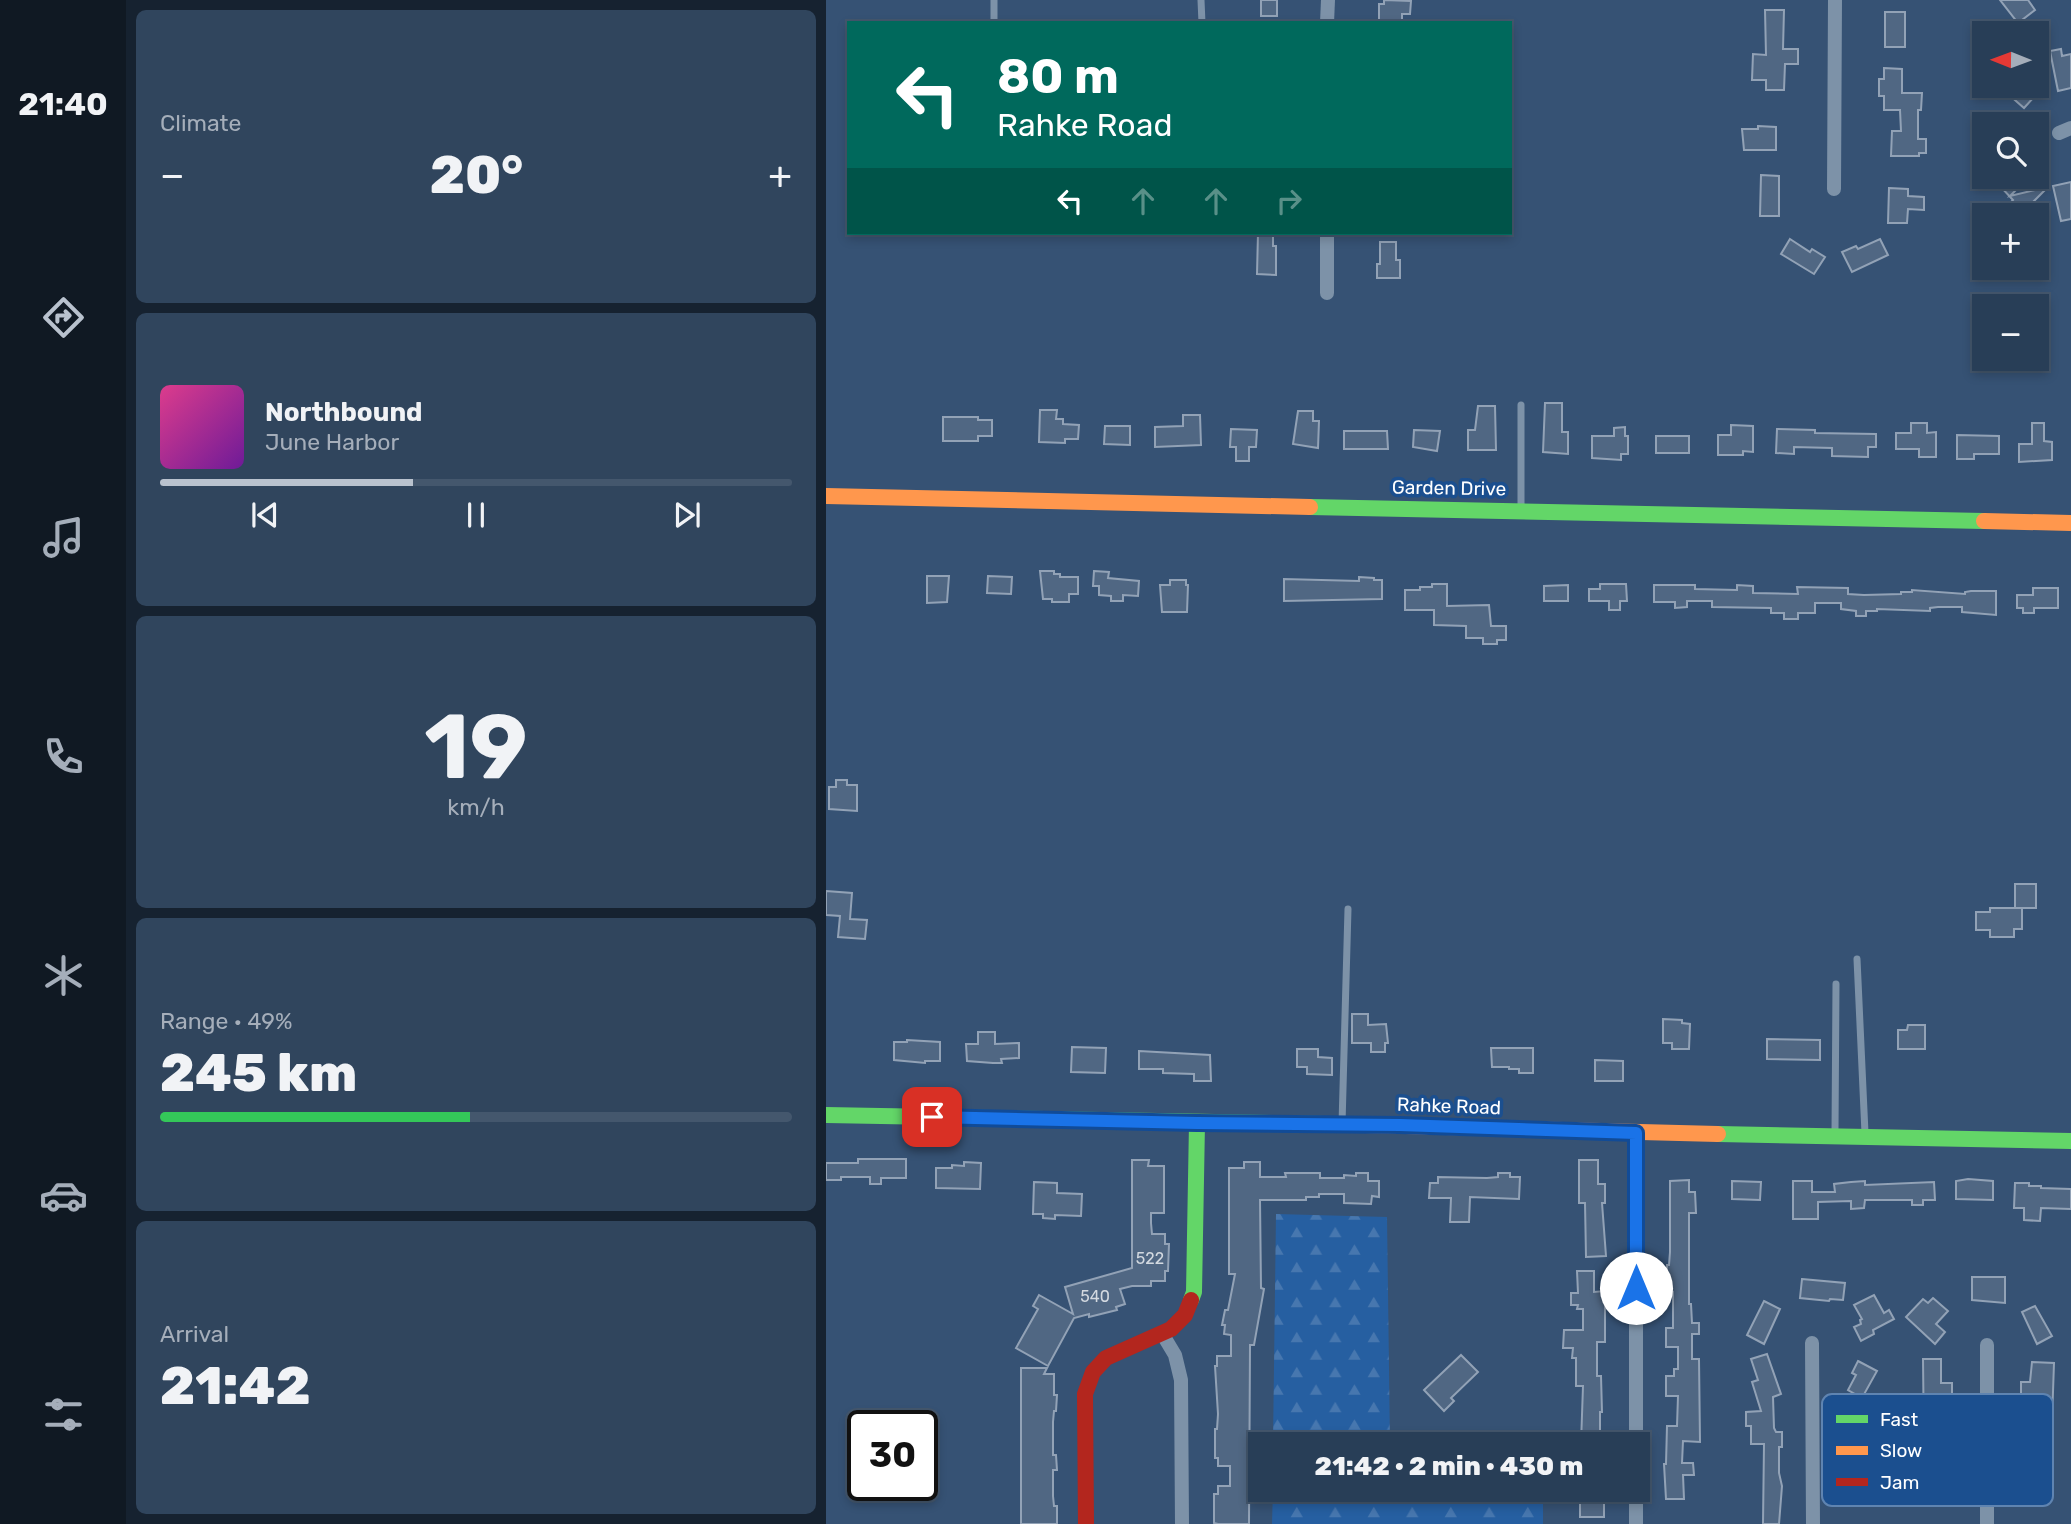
<!DOCTYPE html>
<meta charset="utf-8">
<style>
:root{--surface:#283e57;--page:#30455d;--text:#f1f3f6;--muted:#a5aeba;--line:#44576d;--accent:#b9c2ce}
body{margin:0;font-family:Rubik,sans-serif;background:var(--page);color:var(--text);height:100vh;display:flex;flex-direction:column;font-size:26px;white-space:nowrap}
*{box-sizing:border-box;margin:0}
p{font-size:23px;color:var(--muted)}
.icon{flex:none;width:38px;height:38px;fill:none;stroke:currentColor;stroke-width:2;stroke-linecap:round;stroke-linejoin:round}
.map{position:relative;flex:1;overflow:hidden}
.details{display:flex;flex-direction:column;gap:10px;padding:10px;background:#162230;width:700px}
.details>*{flex:none}
.top-card{position:absolute;left:21px;top:21px;width:665px;height:214px;border-radius:0px;box-shadow:0 4px 10px #0003,0 0 0 2px var(--line);background:#00695c;color:#fff;overflow:hidden}
.needle{width:46px;rotate:271deg}
.tools{position:absolute;left:1146px;top:21px;display:grid;gap:14px}
.tools a{display:grid;place-items:center;width:77px;height:77px;border-radius:0px;background:var(--surface);box-shadow:0 4px 10px #0003,0 0 0 2px var(--line);font-size:35px}
.speed{position:absolute;left:21px;top:1410px;display:flex;gap:14px;font-size:35px;font-weight:700;text-align:center}
.speed>*{display:grid;place-content:center;width:91px;height:91px;border-radius:50%;background:var(--surface);box-shadow:0 4px 10px #0003,0 0 0 2px var(--line);line-height:1}
.speed .limit{border:4px solid #111;border-radius:10px;background:#fff;color:#111}
.pin{position:absolute;display:grid;place-items:center;width:60px;height:60px;color:#fff;margin:-30px;border-radius:14px;box-shadow:0 4px 10px #0006}
.me{position:absolute;width:77px;margin:-38px;rotate:0deg;stroke-linejoin:round;filter:drop-shadow(0 0 5px #0008)}
.turn{display:flex;align-items:center;gap:24px;height:147px;padding:0 35px;font-size:32px}
.turn .icon{width:91px;height:91px;stroke-width:2.5}
.turn b{display:block;font-size:49px;line-height:60px}
.lanes{display:flex;align-items:center;height:66px;padding:0 35px;background:#0003;justify-content:center;gap:35px;direction:ltr}
.lanes .off{opacity:.35}
.big{font-size:52px;font-weight:800;line-height:1.1}
.details .card{flex:1;display:flex;flex-direction:column;justify-content:center;gap:10px;min-width:0;padding:0 24px;border-radius:10px;background:var(--page)}
.details .dial{align-items:center;gap:0}
.dial b{font-size:91px;line-height:1}
.song{display:flex;align-items:center;gap:21px}
.cover{width:84px;height:84px;border-radius:10px;background:linear-gradient(135deg,hsl(330 70% 55%),hsl(280 70% 35%))}
.played{height:7px;border-radius:4px;background:linear-gradient(90deg,var(--accent) 40%,var(--line) 40%)}
.keys{display:flex;justify-content:space-around;direction:ltr}
.heat{display:flex;justify-content:space-between;align-items:center;font-size:38px;direction:ltr}
.charge{height:10px;border-radius:5px;background:linear-gradient(90deg,#34c759 49%,var(--line) 0)}
.trip{position:absolute;left:422px;top:1432px;width:402px;height:70px;border-radius:0px;background:var(--surface);box-shadow:0 4px 10px #0003,0 0 0 2px var(--line);font-weight:800;line-height:70px;text-align:center}
main{display:flex;flex:1;min-height:0}
.menu{display:flex;flex-direction:column;width:126px;justify-content:space-around;align-items:center;background:#101923;color:var(--muted)}
.menu .icon{width:49px;height:49px}
.menu .current{color:var(--accent)}
.menu b{font-size:32px;color:var(--text)}
.map>svg:first-child{display:block}
.forest{fill:url(#forest-firs)}
.building{fill:#506783;stroke:#92a2b6;stroke-width:2}
.lines{fill:none;stroke-linecap:round;stroke-linejoin:round}
.lane{stroke:#7d92a8;stroke-width:7}
.street{stroke:#7d92a8;stroke-width:14}
.fast{stroke:#63d668;stroke-width:16}
.slow{stroke:#ff974d;stroke-width:16}
.jam{stroke:#b3261e;stroke-width:16}
.route-casing{stroke:#114b97;stroke-width:18}
.route{stroke:#1a73e8;stroke-width:12}
.labels{text-anchor:middle;dominant-baseline:central;stroke-width:7;stroke-linejoin:round;paint-order:stroke}
.number-label{font-size:16px;fill:#d3d9e0}
.street-label{font-size:19px;fill:#fff;stroke:#1b4f8f}
.key{fill:#1b4f8f;stroke:#5f84b1;stroke-width:2}
.key-label{font-size:19px;fill:#fff}
</style>
<main>
<nav class="menu">
<b>21:40</b>
<svg class="icon current" aria-label="directions" viewBox="0 0 24 24"><path d="M12 3l9 9-9 9-9-9zM9 14v-3h6M13 9l2 2-2 2"/></svg>
<svg class="icon" aria-label="music" viewBox="0 0 24 24"><path d="M9 18V5l10-2v13"/><circle cx="6" cy="18" r="3"/><circle cx="16" cy="16" r="3"/></svg>
<svg class="icon" aria-label="phone" viewBox="0 0 24 24"><path d="M5 4h4l2 5-3 2q2 4 5 5l2-3 5 2v4C11 20 4 13 5 4z"/></svg>
<svg class="icon" aria-label="climate" viewBox="0 0 24 24"><path d="M12 3v18M4 7l16 10M4 17L20 7"/></svg>
<svg class="icon" aria-label="car" viewBox="0 0 24 24"><path d="M5 17H2v-5l4-1 3-4h7l3 4 3 1v5h-3M9 17h6M6 11h13"/><circle cx="7" cy="17" r="2"/><circle cx="17" cy="17" r="2"/></svg>
<svg class="icon" aria-label="filters" viewBox="0 0 24 24"><path d="M4 7h16M4 17h16"/><circle cx="9" cy="7" r="2"/><circle cx="15" cy="17" r="2"/></svg>
</nav>
<section class="details">
<div class="card"><p>Climate</p>
<div class="heat"><a>−</a><b class="big">20°</b><a>+</a></div>
</div>
<div class="card">
<div class="song"><i class="cover"></i><div><b>Northbound</b><p>June Harbor</p></div></div>
<div class="played"></div>
<div class="keys"><svg class="icon" aria-label="previous" viewBox="0 0 24 24"><path d="M18 5L8 12l10 7zM5 5v14"/></svg><svg class="icon" aria-label="pause" viewBox="0 0 24 24"><path d="M8 5v14M16 5v14"/></svg><svg class="icon" aria-label="next" viewBox="0 0 24 24"><path d="M6 5l10 7-10 7zM19 5v14"/></svg></div>
</div>
<div class="card dial"><b>19</b><p>km/h</p></div>
<div class="card"><p>Range · 49%</p><b class="big">245 km</b><div class="charge"></div></div>
<div class="card"><p>Arrival</p><b class="big">21:42</b></div>
</section>
<div class="map">
<svg width="1245" height="1524" viewBox="0 0 1245 1524">
<defs>
<pattern id="forest-firs" width="22" height="20" patternUnits="userSpaceOnUse" patternTransform="scale(1.75)"><rect width="22" height="20" fill="#265fa1"/><path d="M5 1l3.5 6h-7zM16 11l3.5 6h-7z" fill="#4777af"/></pattern>
</defs>
<rect width="100%" height="100%" fill="#365274"/>
<!-- forest -->
<g class="forest">
<polygon points="450,1214 561,1217 564,1444 447,1444"/>
<polygon points="447,1489 565,1489 566,1502 717,1504 717,1524 446,1524"/>
</g>
<!-- building -->
<g class="building">
<rect x="435" y="0" width="16" height="16"/>
<polygon points="558,0 585,1 584,14 576,14 576,22 553,22 553,4 558,4"/>
<polygon points="1174,0 1202,0 1209,10 1192,23"/>
<polygon points="939,10 958,10 957,49 972,49 972,64 959,64 958,90 940,90 940,80 926,80 927,54 940,55"/>
<rect x="1059" y="12" width="20" height="35"/>
<polygon points="1235,49 1236,56 1245,54 1245,88 1232,91 1224,51"/>
<polygon points="1058,68 1076,69 1076,93 1096,93 1095,110 1092,110 1092,139 1100,139 1100,153 1093,153 1093,156 1065,156 1066,131 1075,131 1074,110 1058,110 1058,96 1053,96 1053,79 1058,79"/>
<polygon points="1173,86 1198,86 1209,96 1198,108"/>
<polygon points="1155,112 1186,113 1185,124 1155,124"/>
<polygon points="932,126 950,127 950,150 918,150 916,129 932,129"/>
<polygon points="935,175 953,176 953,216 934,216"/>
<polygon points="1183,177 1203,177 1184,196 1222,187 1196,213 1185,202 1187,200 1174,186"/>
<polygon points="1245,182 1245,219 1235,221 1227,186"/>
<polygon points="1063,188 1082,189 1082,196 1098,197 1098,210 1082,209 1081,223 1062,223"/>
<polygon points="432,233 447,233 447,246 450,246 450,275 431,274"/>
<polygon points="964,239 984,252 986,249 999,257 988,274 955,254"/>
<polygon points="1054,239 1062,255 1026,272 1016,252 1030,246 1032,249"/>
<polygon points="554,242 570,242 570,260 574,260 574,278 551,278 551,264 554,264"/>
<polygon points="719,403 736,403 736,432 742,432 742,454 717,452"/>
<polygon points="652,406 669,406 670,450 642,450 642,430 649,430"/>
<polygon points="214,410 231,410 230,419 237,419 237,424 253,425 252,439 239,439 239,443 213,442"/>
<polygon points="472,411 487,411 487,421 493,421 492,448 467,444"/>
<polygon points="357,415 374,415 375,445 329,447 329,427 357,426"/>
<polygon points="117,417 152,417 152,420 166,420 166,436 152,436 152,441 117,441"/>
<polygon points="1085,423 1101,423 1101,433 1110,432 1110,457 1093,457 1093,449 1070,449 1070,433 1085,433"/>
<polygon points="1206,423 1218,423 1218,441 1226,442 1226,460 1193,462 1193,444 1206,444"/>
<polygon points="905,425 927,426 927,452 917,451 917,455 892,455 892,435 905,435"/>
<polygon points="279,426 304,426 304,445 278,444"/>
<polygon points="799,427 799,436 802,436 802,454 795,454 795,460 766,458 766,436 788,436 788,428"/>
<polygon points="405,429 431,430 430,447 423,447 423,461 410,461 410,447 404,447"/>
<polygon points="951,429 989,430 989,433 1050,434 1050,447 1042,447 1042,457 1006,456 1006,448 968,447 968,454 950,453"/>
<polygon points="588,430 614,431 611,451 587,447"/>
<polygon points="518,431 561,431 562,449 518,449"/>
<polygon points="1131,435 1173,436 1173,454 1148,454 1148,459 1131,459"/>
<rect x="830" y="436" width="33" height="17"/>
<polygon points="214,571 228,571 228,574 234,574 234,577 252,577 252,594 243,594 243,602 226,602 226,599 217,599"/>
<polygon points="268,571 283,572 282,578 313,581 312,596 297,595 297,601 285,601 285,596 273,595 273,586 267,586"/>
<polygon points="101,576 123,576 121,602 101,603"/>
<polygon points="162,576 186,577 185,594 161,593"/>
<polygon points="533,577 548,578 548,580 556,580 556,599 458,601 458,579 533,581"/>
<polygon points="344,580 360,580 360,585 362,585 361,612 336,612 334,585 344,585"/>
<polygon points="606,584 621,584 621,606 663,605 665,626 680,626 680,640 671,640 671,644 657,644 657,638 640,638 640,626 608,625 608,610 579,610 579,590 594,590 594,587 606,587"/>
<polygon points="774,584 800,584 801,601 794,601 794,610 783,610 783,601 763,601 763,589 774,589"/>
<polygon points="742,585 742,601 718,601 718,586"/>
<polygon points="828,585 869,585 869,589 911,590 911,585 927,586 927,593 972,594 971,587 1022,588 1022,594 1038,595 1075,594 1075,592 1086,592 1086,590 1139,594 1139,592 1145,591 1170,591 1170,615 1136,612 1136,607 1112,607 1104,608 1104,611 1051,609 1051,611 1040,611 1040,616 1030,616 1030,611 1015,609 1015,603 989,603 989,613 972,613 972,619 958,619 958,613 945,613 945,608 886,607 886,601 861,601 861,607 849,608 849,602 828,602"/>
<polygon points="1207,588 1232,588 1232,608 1208,608 1208,613 1197,613 1197,608 1191,608 1191,595 1207,595"/>
<polygon points="10,780 21,780 21,785 31,785 31,811 3,809 3,787 10,787"/>
<rect x="1189" y="884" width="21" height="24"/>
<polygon points="0,891 26,893 24,919 41,920 39,939 12,937 14,916 0,915"/>
<polygon points="1164,908 1196,908 1196,929 1188,929 1188,937 1164,937 1164,930 1150,930 1150,912 1164,912"/>
<polygon points="526,1014 542,1014 542,1025 560,1024 562,1043 559,1043 559,1052 545,1052 545,1043 526,1043"/>
<polygon points="837,1019 856,1020 856,1023 864,1024 863,1049 846,1049 846,1043 837,1043"/>
<polygon points="1082,1025 1099,1025 1099,1049 1072,1049 1072,1030 1081,1030"/>
<polygon points="152,1032 169,1032 169,1044 193,1043 193,1058 175,1059 176,1063 167,1063 141,1061 140,1044 152,1044"/>
<polygon points="941,1039 994,1040 994,1060 941,1059"/>
<polygon points="81,1040 114,1042 114,1061 99,1061 99,1063 68,1060 68,1042 81,1042"/>
<polygon points="246,1047 280,1048 279,1073 245,1072"/>
<polygon points="665,1048 707,1048 707,1073 693,1073 693,1069 683,1069 683,1067 666,1067"/>
<polygon points="471,1049 492,1049 492,1057 506,1058 506,1075 481,1074 481,1067 471,1067"/>
<polygon points="313,1051 384,1055 385,1081 368,1081 368,1074 337,1073 337,1069 313,1069"/>
<polygon points="769,1060 797,1061 797,1081 769,1081"/>
<polygon points="32,1159 80,1159 80,1178 55,1178 55,1184 44,1184 44,1177 15,1177 15,1180 0,1180 0,1163 32,1163"/>
<polygon points="306,1160 323,1160 322,1166 338,1166 338,1213 325,1213 325,1223 326,1234 339,1234 339,1244 343,1244 342,1271 339,1271 339,1281 325,1281 325,1286 306,1286 294,1289 299,1304 290,1307 291,1310 263,1317 263,1314 248,1318 222,1366 190,1348 212,1309 207,1306 213,1295 247,1314 239,1287 306,1268"/>
<polygon points="753,1160 772,1160 772,1184 779,1184 779,1203 776,1203 780,1256 760,1257 759,1203 753,1203"/>
<polygon points="138,1162 155,1163 154,1189 110,1188 110,1168 126,1168 126,1165 138,1166"/>
<polygon points="418,1162 434,1162 434,1177 460,1177 459,1173 494,1173 494,1178 518,1178 518,1175 530,1176 530,1173 542,1173 542,1181 553,1181 553,1197 546,1196 545,1204 518,1203 518,1194 493,1194 493,1197 480,1197 480,1200 434,1200 435,1288 438,1289 428,1345 424,1345 423,1524 392,1524 388,1523 388,1494 392,1494 392,1486 404,1486 404,1466 392,1466 392,1458 389,1458 389,1429 391,1429 392,1414 389,1366 391,1366 391,1356 405,1356 405,1335 398,1334 399,1325 396,1325 399,1310 402,1310 409,1274 403,1274 403,1168 418,1168"/>
<polygon points="672,1173 684,1173 684,1177 694,1177 693,1199 644,1197 643,1222 624,1222 625,1198 603,1198 604,1183 612,1183 612,1177 661,1178 672,1177"/>
<polygon points="1142,1179 1167,1181 1167,1200 1130,1199 1130,1181"/>
<polygon points="863,1180 863,1192 869,1192 870,1213 863,1213 863,1304 865,1304 866,1323 873,1323 873,1334 866,1334 866,1359 873,1359 874,1442 857,1441 856,1463 867,1463 868,1475 857,1475 858,1499 840,1499 838,1464 840,1464 841,1426 851,1426 852,1396 840,1396 840,1376 848,1376 848,1369 852,1369 852,1347 840,1347 840,1328 847,1328 847,1292 841,1293 841,1265 843,1265 844,1252 844,1181"/>
<polygon points="906,1181 935,1182 934,1200 906,1199"/>
<polygon points="967,1181 986,1181 986,1192 1009,1192 1008,1184 1025,1182 1039,1181 1039,1185 1108,1182 1109,1200 1097,1200 1097,1205 1086,1205 1086,1200 1039,1200 1038,1208 1025,1209 1025,1201 992,1202 992,1219 967,1219"/>
<polygon points="208,1182 231,1183 231,1193 256,1194 255,1216 229,1215 229,1219 217,1218 217,1214 207,1214"/>
<polygon points="1189,1183 1203,1183 1203,1186 1215,1186 1215,1188 1245,1189 1245,1209 1215,1208 1214,1221 1198,1220 1198,1208 1188,1208"/>
<polygon points="751,1271 768,1271 768,1292 779,1291 779,1342 771,1342 771,1376 775,1376 776,1412 774,1412 774,1444 755,1444 757,1386 750,1386 750,1358 746,1358 747,1348 737,1348 738,1330 757,1330 757,1309 751,1309 752,1305 745,1305 745,1293 752,1293"/>
<polygon points="1146,1277 1179,1277 1179,1303 1146,1300"/>
<polygon points="976,1279 1019,1283 1017,1300 1004,1299 1003,1301 974,1298"/>
<polygon points="1048,1295 1058,1313 1063,1310 1068,1319 1047,1330 1048,1334 1035,1341 1028,1327 1035,1324 1034,1320 1036,1319 1028,1305"/>
<polygon points="1107,1298 1122,1311 1110,1324 1119,1332 1109,1344 1080,1317 1097,1299 1102,1303"/>
<polygon points="938,1301 954,1309 938,1344 921,1335"/>
<polygon points="1209,1306 1226,1336 1211,1344 1196,1312"/>
<polygon points="941,1354 955,1394 947,1397 948,1428 950,1432 956,1432 956,1447 953,1447 953,1473 956,1486 953,1524 937,1524 938,1444 925,1444 925,1426 920,1426 920,1412 935,1411 926,1382 932,1380 925,1359"/>
<polygon points="635,1355 652,1372 625,1398 628,1401 618,1411 598,1390"/>
<polygon points="1097,1359 1115,1359 1115,1383 1126,1383 1126,1412 1131,1412 1131,1426 1119,1426 1119,1431 1116,1431 1116,1446 1098,1446"/>
<polygon points="1032,1361 1051,1371 1036,1398 1022,1390 1030,1375 1026,1373"/>
<polygon points="1206,1362 1228,1363 1226,1421 1222,1421 1222,1448 1217,1448 1218,1504 1199,1504 1199,1480 1192,1480 1192,1461 1204,1461 1204,1428 1193,1428 1193,1410 1195,1410 1195,1382 1204,1382"/>
<polygon points="195,1368 221,1368 218,1374 228,1374 228,1395 231,1395 230,1411 228,1411 227,1422 227,1455 230,1455 231,1470 227,1470 227,1496 228,1506 231,1506 231,1524 195,1524"/>
<polygon points="754,1489 769,1489 769,1492 773,1492 773,1498 778,1499 778,1517 754,1517"/>
</g>
<g class="lines">
<!-- lane -->
<g class="lane">
<polyline points="375,0 376,23"/>
<polyline points="168,23 168,0"/>
<polyline points="695,405 695,510"/>
<polyline points="1031,959 1039,1133"/>
<polyline points="516,1124 522,909"/>
<polyline points="1009,1132 1010,984"/>
</g>
<!-- street -->
<g class="street">
<polyline points="501,23 502,0"/>
<polyline points="1233,133 1245,128"/>
<polyline points="1008,189 1009,0"/>
<polyline points="501,293 501,233"/>
<polyline points="337,1335 349,1355 355,1380 356,1524"/>
<polyline points="986,1343 987,1524"/>
<polyline points="810,1444 810,1133"/>
<polyline points="810,1524 810,1489"/>
<polyline points="1161,1524 1161,1345"/>
</g>
<!-- fast -->
<g class="fast">
<polyline points="484,507 1158,521"/>
<polyline points="0,1115 499,1124"/>
<polyline points="892,1134 1245,1141"/>
<polyline points="365,1300 368,1292 371,1123"/>
</g>
<!-- slow -->
<g class="slow">
<polyline points="0,496 484,507"/>
<polyline points="1158,521 1245,523"/>
<polyline points="499,1124 892,1134"/>
</g>
<!-- jam -->
<polyline class="jam" points="260,1524 259,1394 267,1372 280,1358 345,1329 359,1315 365,1300"/>
</g>
<g class="lines">
<!-- route casing -->
<g class="route-casing">
<polyline id="route" points="106,1117 371,1123 574,1125 810,1133 810,1288"/>
</g>
<!-- route -->
<use href="#route" class="route"/>
</g>
<g class="labels">
<!-- number labels -->
<g class="number-label">
<text x="324" y="1258">522</text>
<text x="269" y="1296">540</text>
</g>
<!-- street labels -->
<g class="street-label">
<text transform="translate(623 488) rotate(1)">Garden Drive</text>
<text transform="translate(623 1106) rotate(2)">Rahke Road</text>
</g>
</g>
<!-- legend -->
<rect x="996" y="1394" width="231" height="112" rx="10" class="key"/>
<rect x="1010" y="1415" width="32" height="8" fill="#63d668"/>
<rect x="1010" y="1446" width="32" height="9" fill="#ff974d"/>
<rect x="1010" y="1478" width="32" height="8" fill="#b3261e"/>
<g class="key-label">
<text x="1054" y="1426">Fast</text>
<text x="1054" y="1457">Slow</text>
<text x="1054" y="1489">Jam</text>
</g>
</svg>
<div class="tools">
<a><svg class="needle" viewBox="-14 -14 28 28"><path d="M0-13l5 13h-10z" fill="#e53935"/><path d="M0 13l5-13h-10z" fill="#a5aeba"/></svg></a>
<a><svg class="icon" aria-label="search" viewBox="0 0 24 24"><circle cx="10" cy="10" r="6"/><path d="M15 15l6 6"/></svg></a>
<a>+</a>
<a>−</a>
</div>
<div class="speed"><div class="limit">30</div></div>
<div class="pin" style="left:106px;top:1117px;background:#d93025"><svg class="icon" aria-label="arrive" viewBox="0 0 24 24"><path d="M6 21V4h12l-3 4 3 4H6"/></svg></div>
<svg class="me" style="left:810px;top:1288px" viewBox="-20 -20 40 40"><circle r="19" fill="#fff"/><path d="M0-13L10 11 0 6-10 11z" fill="#1a73e8"/></svg>
<div class="trip">21:42 · 2 min · 430 m</div>
<div class="top-card">
<div class="turn"><svg class="icon" aria-label="left" viewBox="0 0 24 24"><path d="M17 20v-9H6M10 6l-5 5 5 5"/></svg><div><b>80 m</b>Rahke Road</div></div>
<div class="lanes"><svg class="icon" aria-label="left" viewBox="0 0 24 24"><path d="M17 20v-9H6M10 6l-5 5 5 5"/></svg><svg class="icon off" aria-label="ahead" viewBox="0 0 24 24"><path d="M12 20V5M6 11l6-6 6 6"/></svg><svg class="icon off" aria-label="ahead" viewBox="0 0 24 24"><path d="M12 20V5M6 11l6-6 6 6"/></svg><svg class="icon off" aria-label="right" viewBox="0 0 24 24"><path d="M7 20v-9h11M14 6l5 5-5 5"/></svg></div>
</div>
</div>
</main>
